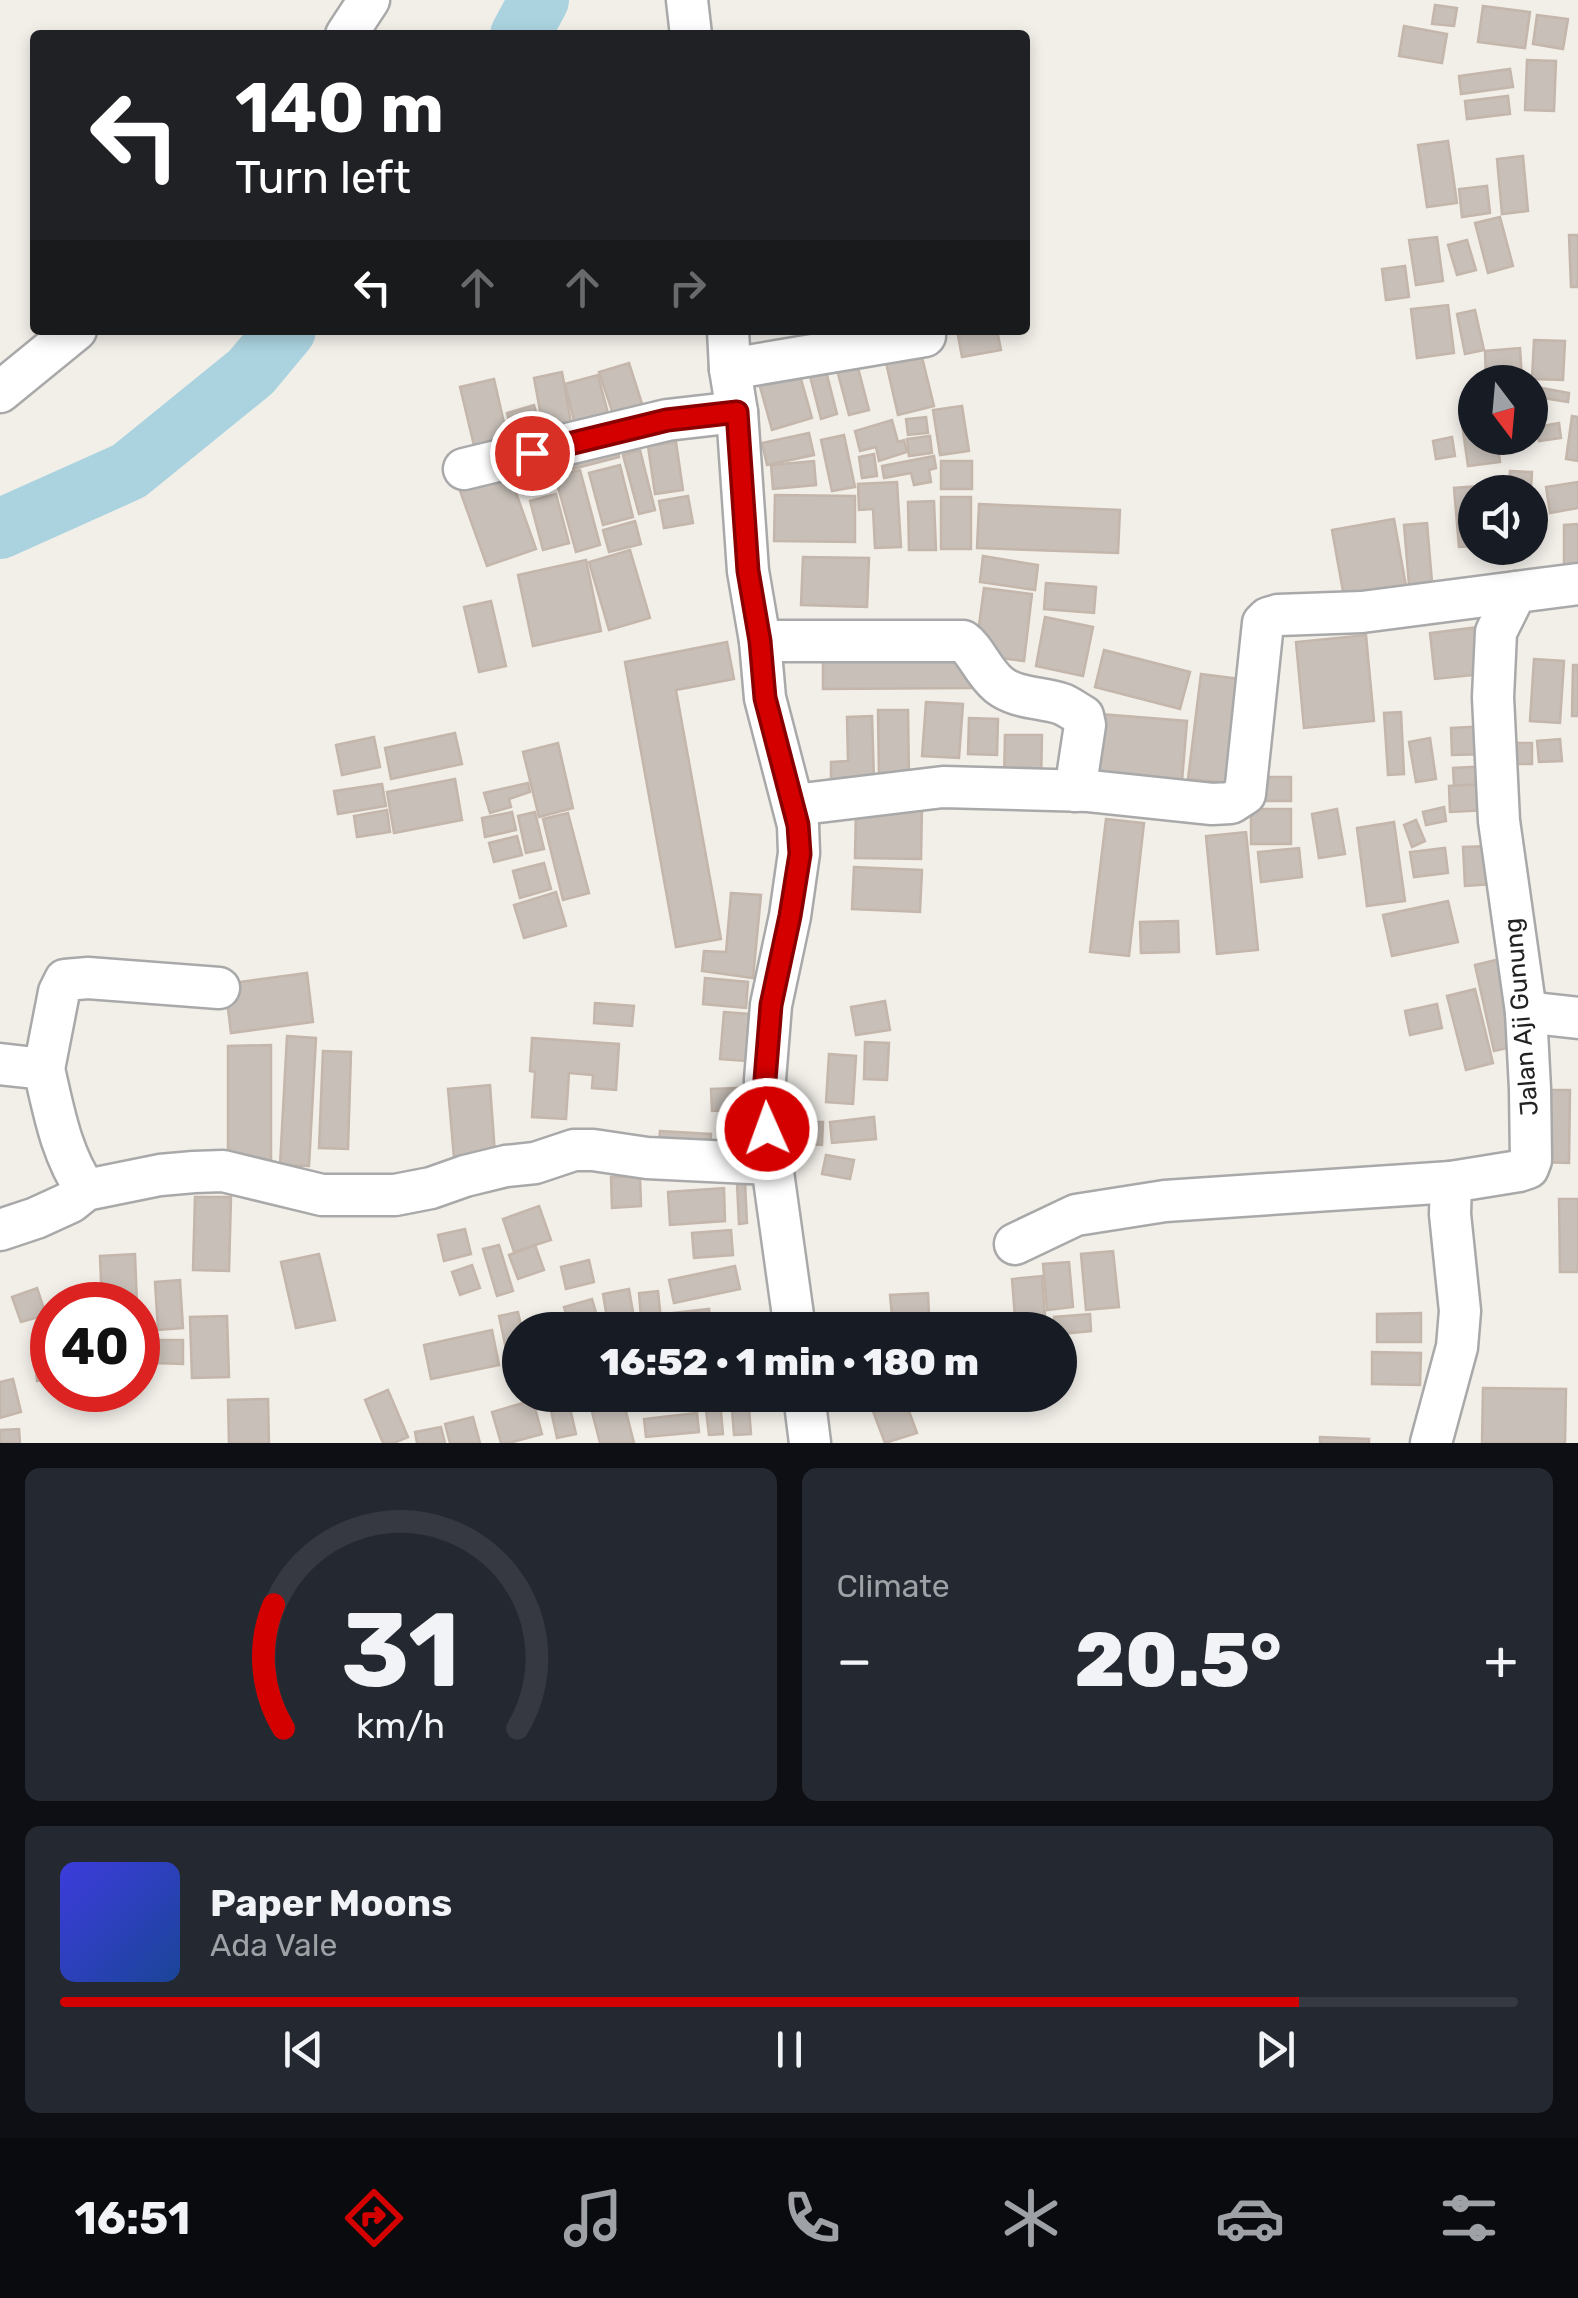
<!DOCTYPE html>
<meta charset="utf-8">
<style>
:root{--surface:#171b24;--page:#242831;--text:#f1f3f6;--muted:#9ea1a6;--line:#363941;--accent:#d40000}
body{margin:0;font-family:Rubik,sans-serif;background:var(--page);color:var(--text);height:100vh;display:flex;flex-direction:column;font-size:38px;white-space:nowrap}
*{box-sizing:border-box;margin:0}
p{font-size:32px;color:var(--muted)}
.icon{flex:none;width:55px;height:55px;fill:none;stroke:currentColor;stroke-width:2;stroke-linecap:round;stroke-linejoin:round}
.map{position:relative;height:1443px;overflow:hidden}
.side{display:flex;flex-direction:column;gap:25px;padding:25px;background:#0d0f14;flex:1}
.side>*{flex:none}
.banner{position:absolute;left:30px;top:30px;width:1000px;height:305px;border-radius:10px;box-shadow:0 5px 15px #0003;background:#202124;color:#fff;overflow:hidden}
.needle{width:65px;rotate:164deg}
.tools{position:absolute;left:1458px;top:365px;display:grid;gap:20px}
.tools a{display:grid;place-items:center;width:90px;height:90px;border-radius:50%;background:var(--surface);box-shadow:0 5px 15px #0003;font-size:50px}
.speed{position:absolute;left:30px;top:1282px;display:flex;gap:20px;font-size:50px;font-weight:700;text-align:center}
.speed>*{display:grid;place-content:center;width:130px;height:130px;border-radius:50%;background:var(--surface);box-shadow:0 5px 15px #0003;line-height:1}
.speed .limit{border:15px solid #d22;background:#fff;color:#111}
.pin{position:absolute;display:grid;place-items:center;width:85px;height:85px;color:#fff;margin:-42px;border:5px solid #fff;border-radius:50%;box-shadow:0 2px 10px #0007}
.me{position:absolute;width:110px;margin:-55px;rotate:358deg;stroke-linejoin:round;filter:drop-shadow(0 0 8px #0008)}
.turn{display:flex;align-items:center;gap:35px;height:210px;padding:0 40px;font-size:45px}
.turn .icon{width:130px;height:130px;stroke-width:2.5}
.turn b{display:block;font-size:70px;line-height:85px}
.lanes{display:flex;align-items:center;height:95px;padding:0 40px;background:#0003;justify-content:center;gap:50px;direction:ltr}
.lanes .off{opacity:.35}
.big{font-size:75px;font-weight:800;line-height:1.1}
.side .card{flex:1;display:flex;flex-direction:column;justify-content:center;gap:15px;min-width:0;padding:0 35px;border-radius:15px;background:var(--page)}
.side .dial{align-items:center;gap:0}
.dial svg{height:260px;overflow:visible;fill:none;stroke:var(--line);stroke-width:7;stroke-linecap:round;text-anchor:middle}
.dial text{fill:var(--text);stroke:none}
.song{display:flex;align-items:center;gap:30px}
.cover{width:120px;height:120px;border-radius:15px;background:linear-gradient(135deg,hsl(240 70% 55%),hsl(220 70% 35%))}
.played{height:10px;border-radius:5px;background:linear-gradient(90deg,var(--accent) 85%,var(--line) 85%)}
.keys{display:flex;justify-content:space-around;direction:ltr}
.heat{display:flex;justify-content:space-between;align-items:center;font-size:55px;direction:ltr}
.side .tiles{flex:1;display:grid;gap:25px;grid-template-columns:1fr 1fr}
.card:last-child{grid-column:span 2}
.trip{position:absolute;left:502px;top:1312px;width:575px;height:100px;border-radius:50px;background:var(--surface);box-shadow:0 5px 15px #0003;font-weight:800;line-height:100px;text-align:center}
.tab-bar{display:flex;height:160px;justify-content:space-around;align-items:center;background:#090b0e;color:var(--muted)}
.tab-bar .icon{width:70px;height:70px}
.tab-bar .active{color:var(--accent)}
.tab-bar b{font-size:45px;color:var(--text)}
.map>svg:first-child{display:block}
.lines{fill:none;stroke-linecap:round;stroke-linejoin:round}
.river{stroke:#aad3df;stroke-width:60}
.building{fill:#c7bfb8;stroke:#c4b6ab;stroke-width:2.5}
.minor-casing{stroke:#a9a9a9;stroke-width:45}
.minor{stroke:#fff;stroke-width:40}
.route-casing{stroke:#8a0000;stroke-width:25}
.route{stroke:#d40000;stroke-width:18}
.labels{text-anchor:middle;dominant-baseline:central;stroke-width:9;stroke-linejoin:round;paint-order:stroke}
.street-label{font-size:25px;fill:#222;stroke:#fff}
</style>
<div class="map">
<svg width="1578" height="1443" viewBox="0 0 1578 1443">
<rect width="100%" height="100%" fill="#f2efe9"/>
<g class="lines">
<!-- river -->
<g class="river">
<polyline points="520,35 539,0"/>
<polyline points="0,529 129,471 251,372 286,330"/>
</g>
</g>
<!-- building -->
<g class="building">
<polygon points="1435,5 1457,8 1454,26 1432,24"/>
<polygon points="1483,6 1530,12 1525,48 1478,42"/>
<polygon points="1537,15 1568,19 1563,49 1533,44"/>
<polygon points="1404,26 1447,34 1442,63 1399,56"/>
<polygon points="1527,60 1556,61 1554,111 1525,110"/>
<polygon points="1510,69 1513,87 1461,94 1459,76"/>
<polygon points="1508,96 1510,114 1467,119 1465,101"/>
<polygon points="1448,141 1457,203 1427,207 1418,145"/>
<polygon points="1523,156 1528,211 1502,214 1497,159"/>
<polygon points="1487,186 1490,213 1462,217 1459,189"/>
<polygon points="1500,217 1513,266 1488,273 1475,223"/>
<polygon points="1569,235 1578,235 1578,287 1571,287"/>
<polygon points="1437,237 1443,281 1416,285 1409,240"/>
<polygon points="1467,240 1476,270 1457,275 1448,245"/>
<polygon points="1405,266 1409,297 1386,300 1382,269"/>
<polygon points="1448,305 1454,353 1417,358 1411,309"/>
<polygon points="1475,310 1484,350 1465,354 1457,314"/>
<polygon points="957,330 997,330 1001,350 962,357"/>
<polygon points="1534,340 1565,341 1563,380 1532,379"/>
<polygon points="919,345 934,406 898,415 884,354"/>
<polygon points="1520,348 1522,378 1486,381 1485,351"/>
<polygon points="856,360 869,410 849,415 836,366"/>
<polygon points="629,363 644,410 615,420 599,372"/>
<polygon points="826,371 837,414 821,419 810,376"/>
<polygon points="562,372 573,434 545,438 534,378"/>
<polygon points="799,372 812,418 772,430 759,383"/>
<polygon points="598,375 610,421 576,429 565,384"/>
<polygon points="494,379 510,449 477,458 460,387"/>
<polygon points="1531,386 1569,393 1568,402 1530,396"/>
<polygon points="534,405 545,446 519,454 507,413"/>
<polygon points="962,406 969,451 940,455 933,410"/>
<polygon points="1475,408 1475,438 1497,438 1500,462 1468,466 1460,410"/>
<polygon points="1572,416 1578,417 1578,461 1566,459"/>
<polygon points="926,417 928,433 908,435 906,419"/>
<polygon points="892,420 898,442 904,440 907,452 879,461 876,447 860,451 855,431"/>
<polygon points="1559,423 1561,438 1539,441 1537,427"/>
<polygon points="809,433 814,455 767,465 762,443"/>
<polygon points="844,435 855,487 832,491 821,440"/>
<polygon points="930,436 932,453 909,456 907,439"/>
<polygon points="1452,437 1455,456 1436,459 1433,441"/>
<polygon points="615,439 619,457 557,473 553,455"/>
<polygon points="676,442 683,490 655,494 648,446"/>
<polygon points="640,450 655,510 639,514 623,455"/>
<polygon points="874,454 877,476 862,478 859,457"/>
<polygon points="934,456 936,468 929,470 931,482 914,485 911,473 884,478 882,466"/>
<polygon points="548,457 554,488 524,494 518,463"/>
<polygon points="814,461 816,485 773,489 771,465"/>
<rect x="941" y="461" width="31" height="28"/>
<polygon points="620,465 633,517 603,525 589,473"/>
<polygon points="508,470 536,549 487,566 459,488"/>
<polygon points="580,470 600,545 576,552 555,476"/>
<polygon points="1510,471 1532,472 1531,489 1509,488"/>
<polygon points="897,482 901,547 875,548 873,509 859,510 858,484"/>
<polygon points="1578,482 1578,508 1550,513 1546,487"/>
<polygon points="1492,485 1493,492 1475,492 1475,546 1459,547 1454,488"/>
<polygon points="556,494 569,543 543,550 530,501"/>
<polygon points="775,495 855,496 855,542 774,541"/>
<polygon points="688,496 693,523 664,528 659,501"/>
<rect x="941" y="497" width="30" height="52"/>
<polygon points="934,501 936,550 909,550 908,502"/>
<polygon points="979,504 1120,510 1118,553 977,548"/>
<polygon points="1394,519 1406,586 1344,597 1332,530"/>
<polygon points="635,521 641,544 609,552 603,530"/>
<polygon points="1427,523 1432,582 1409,585 1404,525"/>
<polygon points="1578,524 1578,567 1564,567 1564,525"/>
<polygon points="630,550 650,618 609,630 589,562"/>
<polygon points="983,556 1038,565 1035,590 980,582"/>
<polygon points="803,557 869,558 867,607 801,605"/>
<polygon points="586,560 601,631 533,646 518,575"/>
<polygon points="1046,583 1096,587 1094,613 1044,609"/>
<polygon points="984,588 1032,594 1024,661 975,655"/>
<polygon points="491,601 506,666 479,672 464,607"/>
<polygon points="1045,617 1093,627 1083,676 1036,666"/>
<polygon points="1479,627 1484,674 1435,679 1430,633"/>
<polygon points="1366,635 1374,721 1304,728 1296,642"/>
<polygon points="727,642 734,679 676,690 721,939 676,947 625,662"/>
<polygon points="971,648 971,688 823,689 823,650"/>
<polygon points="1104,650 1190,672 1180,709 1095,687"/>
<polygon points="1534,659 1564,661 1560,723 1530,721"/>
<polygon points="1573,665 1578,665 1578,716 1572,716"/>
<polygon points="1201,674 1241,679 1227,783 1188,779"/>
<polygon points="926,702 963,704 959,758 922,756"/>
<polygon points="878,710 908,710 909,778 879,778"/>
<polygon points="1401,712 1404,774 1388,775 1384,713"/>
<polygon points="1100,714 1187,721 1182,781 1095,774"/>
<polygon points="872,716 874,781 831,782 831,762 848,761 847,717"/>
<polygon points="969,718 998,719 997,755 968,754"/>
<polygon points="1489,726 1490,754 1452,755 1451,728"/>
<polygon points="455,733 462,764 391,779 385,748"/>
<polygon points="1005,735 1042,735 1041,784 1004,784"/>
<polygon points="374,737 380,767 342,775 336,745"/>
<polygon points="1430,738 1436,779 1416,782 1409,742"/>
<polygon points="1560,739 1562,761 1539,762 1537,741"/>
<polygon points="558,743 573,808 539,817 523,752"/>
<polygon points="1504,743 1532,743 1532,764 1505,764"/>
<polygon points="1490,766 1490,784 1454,786 1453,768"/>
<rect x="1258" y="777" width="33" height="24"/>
<polygon points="455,779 462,820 394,833 387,792"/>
<polygon points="528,783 530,792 509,799 511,807 490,813 484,793"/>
<polygon points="382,784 386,806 338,814 334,791"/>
<polygon points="1487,784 1488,810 1450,812 1449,786"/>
<polygon points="856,805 922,806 921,859 855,858"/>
<polygon points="1444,807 1446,821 1426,825 1423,812"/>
<rect x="1251" y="809" width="40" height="35"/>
<polygon points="1337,809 1345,854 1319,858 1312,814"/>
<polygon points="387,810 390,832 357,837 354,816"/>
<polygon points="512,812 516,830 485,837 482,818"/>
<polygon points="535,812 544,849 526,853 518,816"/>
<polygon points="568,813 589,893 563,900 543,819"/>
<polygon points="1106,819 1144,823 1129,956 1090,952"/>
<polygon points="1416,820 1425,841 1412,847 1404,825"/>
<polygon points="1394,822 1405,901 1367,906 1357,828"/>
<polygon points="1246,832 1258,950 1217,954 1206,836"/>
<polygon points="517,836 522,855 494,862 489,843"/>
<polygon points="1491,846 1493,884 1465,886 1463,847"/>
<polygon points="1299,848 1302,877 1261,882 1258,852"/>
<polygon points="1445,848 1448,873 1414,877 1410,852"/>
<polygon points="544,863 551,889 520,898 513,871"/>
<polygon points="854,867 922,870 920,912 852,909"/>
<polygon points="556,892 566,926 524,938 514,905"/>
<polygon points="731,893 761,895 753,978 702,971 704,951 726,952"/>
<polygon points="1448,901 1458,942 1392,956 1383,915"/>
<polygon points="1178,921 1179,952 1141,953 1140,922"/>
<polygon points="1504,958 1524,1044 1494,1051 1475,965"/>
<polygon points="307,973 313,1022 231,1033 225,984"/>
<polygon points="705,978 748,982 746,1008 703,1004"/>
<polygon points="1475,989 1493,1063 1466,1070 1447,996"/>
<polygon points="885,1001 890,1030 856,1035 851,1007"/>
<polygon points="595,1003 634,1006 632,1026 594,1023"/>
<polygon points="1437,1004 1442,1028 1410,1035 1405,1011"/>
<polygon points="724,1012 749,1014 746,1061 720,1059"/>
<polygon points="287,1036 316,1038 309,1166 280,1165"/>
<polygon points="532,1038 619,1044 616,1090 592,1088 593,1075 569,1073 566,1119 532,1117 535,1072 530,1071"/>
<polygon points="865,1042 889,1043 887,1080 864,1079"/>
<polygon points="271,1045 271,1166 228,1166 228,1046"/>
<polygon points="323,1051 351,1052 348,1149 319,1148"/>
<polygon points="829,1054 856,1056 853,1104 826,1102"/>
<polygon points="490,1085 495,1154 454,1158 448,1089"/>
<polygon points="737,1088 738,1110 712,1111 711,1089"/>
<polygon points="1542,1090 1570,1090 1569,1163 1540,1162"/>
<polygon points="874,1117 876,1139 832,1143 830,1122"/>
<polygon points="805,1122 823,1122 822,1145 805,1144"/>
<polygon points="722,1123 739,1123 738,1158 721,1157"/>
<polygon points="660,1131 711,1134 710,1156 658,1152"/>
<polygon points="826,1155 854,1160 850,1179 822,1174"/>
<polygon points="640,1176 641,1206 612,1208 611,1177"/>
<polygon points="745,1182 747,1223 739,1224 737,1183"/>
<polygon points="724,1188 725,1221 670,1225 668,1192"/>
<polygon points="195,1197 231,1197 229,1271 193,1270"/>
<polygon points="1559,1199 1578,1199 1578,1272 1560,1272"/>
<polygon points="539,1206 551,1240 514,1252 503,1219"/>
<polygon points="465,1229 471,1254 444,1261 438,1235"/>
<polygon points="731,1230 733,1255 694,1258 692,1233"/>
<polygon points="499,1245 513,1291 497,1296 483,1249"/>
<polygon points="535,1245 544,1270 518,1279 509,1255"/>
<polygon points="1113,1251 1119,1307 1086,1310 1081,1254"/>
<polygon points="135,1254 137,1305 102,1305 100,1256"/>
<polygon points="319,1254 335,1320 296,1328 281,1262"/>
<polygon points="589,1260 594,1282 566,1289 561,1267"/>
<polygon points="1069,1262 1073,1307 1047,1310 1043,1264"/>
<polygon points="472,1265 480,1288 460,1295 452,1272"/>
<polygon points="735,1266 740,1289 674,1303 669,1280"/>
<polygon points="1042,1276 1046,1330 1016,1330 1012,1279"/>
<polygon points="180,1280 183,1328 158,1330 155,1282"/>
<polygon points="37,1288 46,1315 21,1322 12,1297"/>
<polygon points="629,1289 636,1330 609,1330 603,1294"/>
<polygon points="658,1291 662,1330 642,1330 639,1293"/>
<polygon points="928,1293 929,1314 892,1316 890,1295"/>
<polygon points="592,1299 601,1330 571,1330 564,1307"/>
<polygon points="709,1309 711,1330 674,1330 672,1313"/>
<polygon points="518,1312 522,1330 520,1330 520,1356 508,1358 499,1316"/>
<polygon points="1421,1313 1421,1342 1377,1342 1377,1314"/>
<polygon points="1090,1314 1091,1331 1060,1334 1060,1330 1055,1330 1054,1317"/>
<polygon points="227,1316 229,1377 192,1378 190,1317"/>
<polygon points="555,1317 559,1330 532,1330 530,1324"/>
<polygon points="880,1319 882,1330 829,1330"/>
<polygon points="492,1330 499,1365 431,1379 424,1345"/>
<polygon points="155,1340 183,1340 183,1364 155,1363"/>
<polygon points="1372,1352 1421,1353 1420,1385 1372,1384"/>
<polygon points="52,1357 52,1380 37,1381 35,1359"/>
<polygon points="13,1379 21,1412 0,1418 0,1382"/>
<polygon points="1483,1388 1566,1389 1565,1443 1482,1443"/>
<polygon points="388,1390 408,1437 394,1443 383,1443 365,1400"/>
<polygon points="558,1395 567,1395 576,1434 557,1438 548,1397"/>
<polygon points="903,1395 917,1433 885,1443 871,1406"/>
<polygon points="268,1399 269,1443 229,1443 228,1400"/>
<polygon points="533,1400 542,1434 509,1443 501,1443 492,1412"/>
<polygon points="720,1401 723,1434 709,1435 705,1402"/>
<polygon points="624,1404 634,1443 600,1443 592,1412"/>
<polygon points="749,1408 751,1434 734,1435 732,1409"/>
<polygon points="697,1413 699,1432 646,1437 644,1419"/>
<polygon points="473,1417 480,1443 450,1443 445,1424"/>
<polygon points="441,1427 445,1443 417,1443 415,1432"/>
<polygon points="19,1429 20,1443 0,1443 0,1430"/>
<polygon points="1320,1437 1369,1439 1369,1443 1320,1443"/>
</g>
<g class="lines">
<!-- minor casing -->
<g class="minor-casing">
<g id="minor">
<polyline points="687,0 691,35"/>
<polyline points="346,35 369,0"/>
<polyline points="728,330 730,369 737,412 748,571 760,641 765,698 798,825 799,853 790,916 771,1005 765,1080 767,1129 795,1330"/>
<polyline points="730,369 925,336"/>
<polyline points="0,392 76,330"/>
<polyline points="464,469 667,420 737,412"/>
<path d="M760,641H963C976,650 983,672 999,685C1017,699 1041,697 1062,704C1069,707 1076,712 1083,716L1085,725L1075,791"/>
<polyline points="794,805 943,787 1089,791 1212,804 1231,803 1245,794 1263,623 1268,618 1278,615 1362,612 1516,592"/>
<polyline points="1526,1012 1578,1018"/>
<path d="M0,1064L44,1069C54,1112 61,1154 86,1190"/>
<polyline points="44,1069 59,992 65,980 88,978 219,988"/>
<polyline points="0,1230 36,1218 71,1202 86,1190 160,1175 194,1172 223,1171 322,1195 395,1195 431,1188 465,1176 506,1166 535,1163 574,1150 593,1150 647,1158 772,1164"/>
<polyline points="1015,1244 1076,1215 1165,1201 1451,1182"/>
<polyline points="804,1395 810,1443"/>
<polyline points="1431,1443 1457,1347 1460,1311 1450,1214 1451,1182 1519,1171 1528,1168 1531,1160 1530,1089 1526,1012 1499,821 1493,697 1496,632 1516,592 1578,584"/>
</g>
</g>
<!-- minor -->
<use href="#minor" class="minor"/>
</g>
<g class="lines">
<!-- route casing -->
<g class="route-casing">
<polyline id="route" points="532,453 667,420 737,412 748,571 760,641 765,698 798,825 800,854 790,916 771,1005 765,1080 767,1129"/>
</g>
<!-- route -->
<use href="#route" class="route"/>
</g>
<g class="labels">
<!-- street labels -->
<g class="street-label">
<text transform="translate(1521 1017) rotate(-95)">Jalan Aji Gunung</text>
</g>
</g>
</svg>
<div class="tools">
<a><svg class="needle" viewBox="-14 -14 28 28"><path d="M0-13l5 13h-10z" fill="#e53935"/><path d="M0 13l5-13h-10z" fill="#9ea1a6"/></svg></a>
<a><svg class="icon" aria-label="sound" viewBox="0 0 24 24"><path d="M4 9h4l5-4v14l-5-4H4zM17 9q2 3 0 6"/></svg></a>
</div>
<div class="speed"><div class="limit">40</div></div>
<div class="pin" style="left:532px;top:453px;background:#d93025"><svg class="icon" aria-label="arrive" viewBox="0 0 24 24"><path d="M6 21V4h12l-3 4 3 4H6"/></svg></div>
<svg class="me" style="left:767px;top:1129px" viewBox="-20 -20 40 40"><circle r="17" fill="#d40000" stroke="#fff" stroke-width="3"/><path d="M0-11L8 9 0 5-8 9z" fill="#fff"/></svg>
<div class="trip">16:52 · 1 min · 180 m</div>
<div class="banner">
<div class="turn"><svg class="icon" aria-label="left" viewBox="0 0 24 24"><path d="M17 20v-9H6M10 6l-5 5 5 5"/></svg><div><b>140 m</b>Turn left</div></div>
<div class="lanes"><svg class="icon" aria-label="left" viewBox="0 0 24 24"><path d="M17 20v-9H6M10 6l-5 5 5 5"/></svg><svg class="icon off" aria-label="ahead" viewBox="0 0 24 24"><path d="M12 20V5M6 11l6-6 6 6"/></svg><svg class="icon off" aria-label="ahead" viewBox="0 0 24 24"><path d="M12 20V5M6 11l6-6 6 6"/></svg><svg class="icon off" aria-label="right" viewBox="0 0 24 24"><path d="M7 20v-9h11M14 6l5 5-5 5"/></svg></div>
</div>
</div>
<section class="side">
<div class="tiles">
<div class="card dial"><svg viewBox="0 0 100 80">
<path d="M14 69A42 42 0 1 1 86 69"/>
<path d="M14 69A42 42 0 0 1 11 31" stroke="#d40000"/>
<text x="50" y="56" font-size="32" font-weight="700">31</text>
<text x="50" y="72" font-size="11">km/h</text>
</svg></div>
<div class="card"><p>Climate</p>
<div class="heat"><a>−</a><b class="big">20.5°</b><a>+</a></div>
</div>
<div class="card">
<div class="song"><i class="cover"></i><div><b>Paper Moons</b><p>Ada Vale</p></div></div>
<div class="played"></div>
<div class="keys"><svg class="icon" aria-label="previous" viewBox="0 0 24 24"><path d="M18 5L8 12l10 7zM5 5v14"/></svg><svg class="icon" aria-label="pause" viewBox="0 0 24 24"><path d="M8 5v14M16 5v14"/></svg><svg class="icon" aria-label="next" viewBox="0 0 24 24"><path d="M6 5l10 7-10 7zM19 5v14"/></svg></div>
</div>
</div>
</section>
<nav class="tab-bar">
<b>16:51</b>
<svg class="icon active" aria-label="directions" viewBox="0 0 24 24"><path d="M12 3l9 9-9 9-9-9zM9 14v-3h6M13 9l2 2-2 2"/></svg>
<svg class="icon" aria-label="music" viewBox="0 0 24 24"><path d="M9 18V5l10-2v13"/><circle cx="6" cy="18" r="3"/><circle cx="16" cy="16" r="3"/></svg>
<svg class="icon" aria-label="phone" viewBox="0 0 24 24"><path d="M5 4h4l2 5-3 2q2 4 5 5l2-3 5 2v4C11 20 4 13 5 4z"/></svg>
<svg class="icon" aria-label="climate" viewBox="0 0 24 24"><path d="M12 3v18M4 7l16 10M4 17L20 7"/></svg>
<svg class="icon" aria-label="car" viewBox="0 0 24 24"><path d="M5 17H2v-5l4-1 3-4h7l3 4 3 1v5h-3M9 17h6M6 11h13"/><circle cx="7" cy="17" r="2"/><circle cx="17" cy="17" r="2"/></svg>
<svg class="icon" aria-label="filters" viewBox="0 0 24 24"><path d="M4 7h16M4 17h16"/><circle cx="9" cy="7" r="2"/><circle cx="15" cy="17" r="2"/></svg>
</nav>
